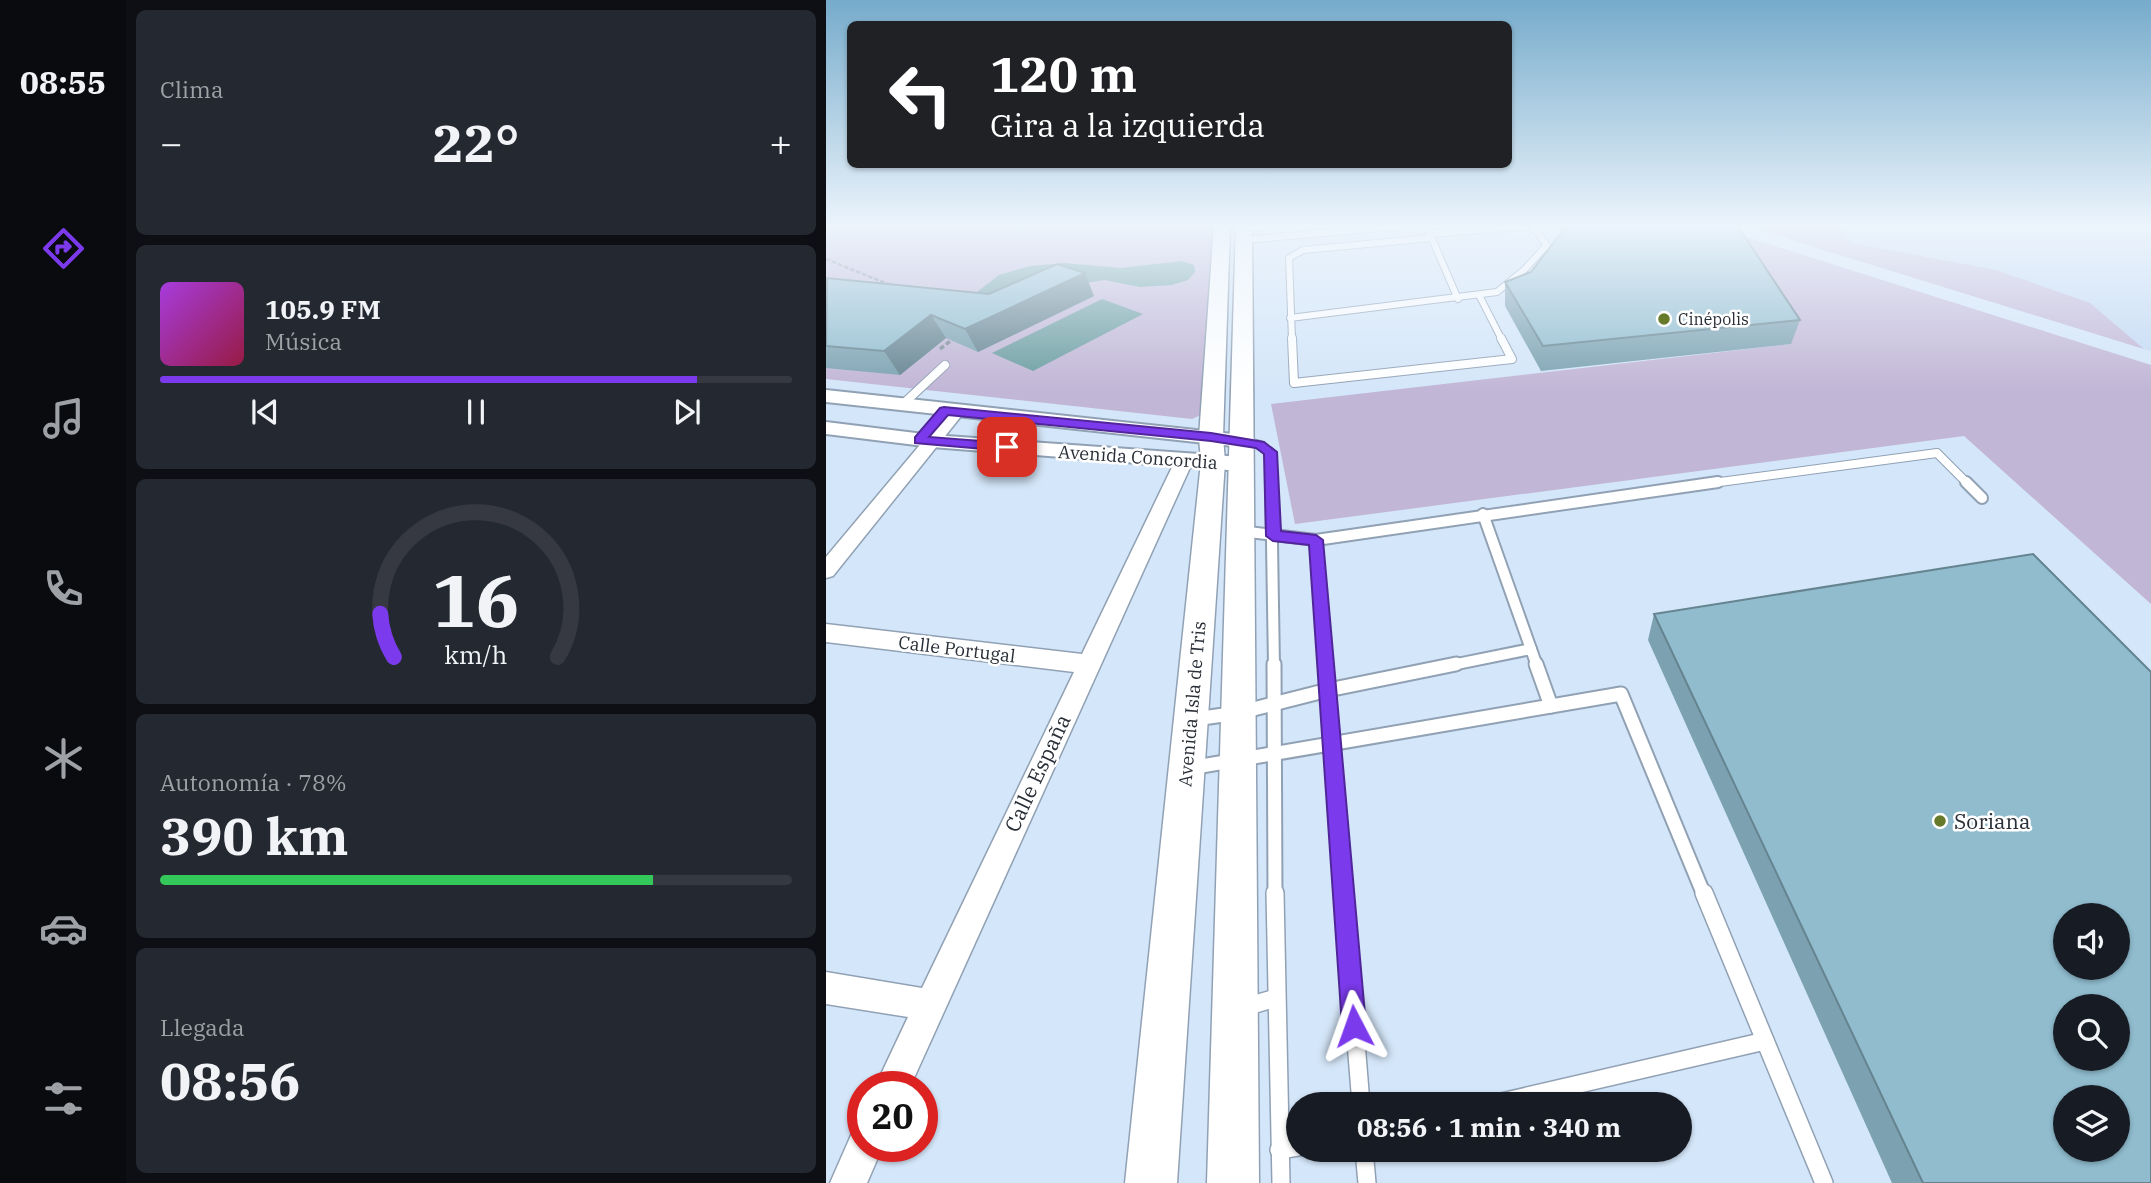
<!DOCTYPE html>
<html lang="es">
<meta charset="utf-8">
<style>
:root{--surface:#171b24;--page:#242831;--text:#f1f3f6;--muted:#9ea1a6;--line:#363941;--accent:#7c3aed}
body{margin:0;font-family:"IBM Plex Serif",serif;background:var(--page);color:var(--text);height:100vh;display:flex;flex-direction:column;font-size:26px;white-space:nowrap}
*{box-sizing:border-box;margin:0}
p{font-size:23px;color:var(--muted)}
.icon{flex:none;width:38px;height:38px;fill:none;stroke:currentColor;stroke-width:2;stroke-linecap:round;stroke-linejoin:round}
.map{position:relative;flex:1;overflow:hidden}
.sheet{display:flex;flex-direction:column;gap:10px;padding:10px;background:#0d0f14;width:700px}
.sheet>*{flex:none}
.banner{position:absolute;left:21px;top:21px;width:665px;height:147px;border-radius:10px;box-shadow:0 2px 5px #0004;background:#202124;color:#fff;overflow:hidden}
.controls{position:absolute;left:1227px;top:903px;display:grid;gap:14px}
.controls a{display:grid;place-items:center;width:77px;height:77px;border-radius:50%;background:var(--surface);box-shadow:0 2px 5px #0004;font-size:35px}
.speed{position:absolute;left:21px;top:1071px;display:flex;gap:14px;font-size:35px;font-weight:700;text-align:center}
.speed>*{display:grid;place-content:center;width:91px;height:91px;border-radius:50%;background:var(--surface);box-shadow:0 2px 5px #0004;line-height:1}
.speed .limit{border:10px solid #d22;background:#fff;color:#111}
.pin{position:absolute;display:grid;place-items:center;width:60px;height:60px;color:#fff;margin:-30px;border-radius:14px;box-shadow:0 4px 10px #0006}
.me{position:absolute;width:77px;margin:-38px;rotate:356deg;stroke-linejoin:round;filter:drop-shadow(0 0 5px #0008)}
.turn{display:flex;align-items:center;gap:24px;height:147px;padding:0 28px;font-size:32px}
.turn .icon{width:91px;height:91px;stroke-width:2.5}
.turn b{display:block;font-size:49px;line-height:60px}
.big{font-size:52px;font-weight:700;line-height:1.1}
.sheet .widget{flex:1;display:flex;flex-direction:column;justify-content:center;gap:10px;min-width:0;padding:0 24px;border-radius:10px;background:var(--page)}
.sheet .dial{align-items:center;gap:0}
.dial svg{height:182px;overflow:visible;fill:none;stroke:var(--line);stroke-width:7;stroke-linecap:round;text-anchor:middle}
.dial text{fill:var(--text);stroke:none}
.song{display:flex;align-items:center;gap:21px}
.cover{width:84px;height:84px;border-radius:10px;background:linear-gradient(135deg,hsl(280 70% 55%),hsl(340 70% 35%))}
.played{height:7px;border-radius:4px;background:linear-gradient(90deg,var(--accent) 85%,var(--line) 85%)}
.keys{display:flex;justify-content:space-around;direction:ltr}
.heat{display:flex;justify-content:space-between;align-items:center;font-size:38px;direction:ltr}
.charge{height:10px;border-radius:5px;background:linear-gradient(90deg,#34c759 78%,var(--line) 0)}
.trip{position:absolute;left:460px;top:1092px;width:406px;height:70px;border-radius:35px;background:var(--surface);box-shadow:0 2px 5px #0004;font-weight:700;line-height:70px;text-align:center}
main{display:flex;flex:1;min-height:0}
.tab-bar{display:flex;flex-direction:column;width:126px;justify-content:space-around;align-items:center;background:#090b0e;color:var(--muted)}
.tab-bar .icon{width:49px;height:49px}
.tab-bar .current{color:var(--accent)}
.tab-bar b{font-size:32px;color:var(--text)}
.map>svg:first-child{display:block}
.built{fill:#c4daf4}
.green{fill:#c2b6d6}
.water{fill:#6b9da0}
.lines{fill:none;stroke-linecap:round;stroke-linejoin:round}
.service-far4-casing{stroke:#91a1b4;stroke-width:8}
.service-far3-casing{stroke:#91a1b4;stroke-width:10}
.service-far2-casing{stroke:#91a1b4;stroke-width:14}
.service-far1-casing{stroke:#91a1b4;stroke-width:17}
.service-casing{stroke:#91a1b4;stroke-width:20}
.minor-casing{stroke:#91a1b4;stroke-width:3}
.tertiary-casing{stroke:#91a1b4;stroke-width:4}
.secondary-casing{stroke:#91a1b4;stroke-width:3}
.path-far1{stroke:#7f8b99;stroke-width:2.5;stroke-dasharray:4.5 2;stroke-linecap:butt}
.path{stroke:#7f8b99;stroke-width:3.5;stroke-dasharray:5 2.5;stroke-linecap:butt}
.service-far4{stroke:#fff;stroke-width:6}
.service-far3{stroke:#fff;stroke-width:8}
.service-far2{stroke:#fff;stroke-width:10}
.service-far1{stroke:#fff;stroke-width:13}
.service{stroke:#fff;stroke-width:17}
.minor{fill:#fff;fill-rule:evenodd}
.tertiary{fill:#fff;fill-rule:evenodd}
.secondary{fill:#fff;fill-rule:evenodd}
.wall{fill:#7ca2b1}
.shaded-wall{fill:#658490}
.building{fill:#90bcce;stroke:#658490;stroke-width:2;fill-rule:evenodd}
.route{fill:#7c3aed;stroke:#51269a;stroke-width:2}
.poi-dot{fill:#667a2a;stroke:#fff;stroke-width:2.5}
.labels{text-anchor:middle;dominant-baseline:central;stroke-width:5;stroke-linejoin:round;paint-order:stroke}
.far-poi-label{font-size:16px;fill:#282e36;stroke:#fff;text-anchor:start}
.street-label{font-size:18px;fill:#282e36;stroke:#fff}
.near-street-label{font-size:21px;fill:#282e36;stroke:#fff}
.near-poi-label{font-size:21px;fill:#282e36;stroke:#fff;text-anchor:start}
</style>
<main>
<nav class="tab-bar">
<b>08:55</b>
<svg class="icon current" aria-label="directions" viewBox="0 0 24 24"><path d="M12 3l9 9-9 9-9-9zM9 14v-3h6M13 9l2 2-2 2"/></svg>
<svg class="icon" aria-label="music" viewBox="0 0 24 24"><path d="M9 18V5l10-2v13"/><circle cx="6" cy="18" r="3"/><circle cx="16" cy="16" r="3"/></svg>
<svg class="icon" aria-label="phone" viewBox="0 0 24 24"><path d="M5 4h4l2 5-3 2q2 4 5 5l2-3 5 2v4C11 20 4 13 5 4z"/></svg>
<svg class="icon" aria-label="climate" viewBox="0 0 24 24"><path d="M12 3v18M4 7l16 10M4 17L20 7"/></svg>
<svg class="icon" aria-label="car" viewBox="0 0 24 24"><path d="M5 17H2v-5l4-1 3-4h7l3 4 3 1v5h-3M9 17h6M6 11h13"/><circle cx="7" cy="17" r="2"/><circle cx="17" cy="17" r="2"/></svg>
<svg class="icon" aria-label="filters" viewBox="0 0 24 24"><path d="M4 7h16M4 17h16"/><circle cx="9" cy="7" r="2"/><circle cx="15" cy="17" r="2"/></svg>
</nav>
<section class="sheet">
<div class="widget"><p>Clima</p>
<div class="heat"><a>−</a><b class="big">22°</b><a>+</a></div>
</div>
<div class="widget">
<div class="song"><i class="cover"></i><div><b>105.9 FM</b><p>Música</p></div></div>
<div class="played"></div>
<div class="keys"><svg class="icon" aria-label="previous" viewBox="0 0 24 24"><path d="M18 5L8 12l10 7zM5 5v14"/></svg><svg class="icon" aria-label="pause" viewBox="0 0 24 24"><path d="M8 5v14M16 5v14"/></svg><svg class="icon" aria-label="next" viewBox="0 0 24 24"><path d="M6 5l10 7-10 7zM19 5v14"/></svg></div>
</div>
<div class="widget dial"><svg viewBox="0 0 100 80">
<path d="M14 69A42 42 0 1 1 86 69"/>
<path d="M14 69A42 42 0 0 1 8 50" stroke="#7c3aed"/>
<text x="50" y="56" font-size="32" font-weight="700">16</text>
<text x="50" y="72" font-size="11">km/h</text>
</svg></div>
<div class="widget"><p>Autonomía · 78%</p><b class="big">390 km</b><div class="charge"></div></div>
<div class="widget"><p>Llegada</p><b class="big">08:56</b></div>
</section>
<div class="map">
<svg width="1325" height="1183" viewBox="0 0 1325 1183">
<rect width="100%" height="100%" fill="#d4e6f9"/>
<!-- built -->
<polygon class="built" points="917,225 1325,225 1325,351 1318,349"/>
<!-- green -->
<g class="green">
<polygon points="0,225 388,225 377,414 366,419 0,379"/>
<polygon points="917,225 1014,225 1025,243 1170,270 1264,303 1318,349"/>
<polygon points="892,228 1325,365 1325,604 1138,436 469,524 445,404 965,344"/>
</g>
<!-- water -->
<g class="water">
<polygon points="355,261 368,265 369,272 362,280 346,285 314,287 279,280 157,298 151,292 173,275 204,266 238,263 295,268"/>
<polygon points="276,299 317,314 207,371 166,353"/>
</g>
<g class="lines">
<!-- service-far4 casing -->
<g class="service-far4-casing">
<g id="service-far4">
<polyline points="600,225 632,299"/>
<polyline points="418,228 455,225"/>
<polyline points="418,240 587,225"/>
<polyline points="653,295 676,340"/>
<polyline points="464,318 671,292 699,269 721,245 706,226 603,234"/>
<polyline points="466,340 463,258 477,250 605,238"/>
</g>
</g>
<!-- service-far3 casing -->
<g class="service-far3-casing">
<g id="service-far3">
<polyline points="466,338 468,383 686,359 675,338"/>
<polyline points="76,405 119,365"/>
<polyline points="416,441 434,445 444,452 445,484"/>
<polyline points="879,484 1111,453 1142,484"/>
</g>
</g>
<!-- service-far2 casing -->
<g class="service-far2-casing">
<g id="service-far2">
<polyline points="445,482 448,666"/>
<polyline points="1140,482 1156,498"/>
<polyline points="657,514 711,666"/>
<polyline points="414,531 490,540 892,482"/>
<polyline points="490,540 500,666"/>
<polyline points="621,666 705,649"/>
</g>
</g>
<!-- service-far1 casing -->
<g class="service-far1-casing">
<g id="service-far1">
<polyline points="448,664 449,895"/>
<polyline points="500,664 518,895"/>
<polyline points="710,664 725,706"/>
<polyline points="369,719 412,713 502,690 630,664"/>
<polyline points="364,768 795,694 878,895"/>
</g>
</g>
<!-- service casing -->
<g class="service-casing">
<g id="service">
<polyline points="449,893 455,1183"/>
<polyline points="518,893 535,1104"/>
<polyline points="878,893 998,1183"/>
<polyline points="419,1007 450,998"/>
<polyline points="667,1104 939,1041"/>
<polyline points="453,1150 472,1147"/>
<polyline points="538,1150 541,1183"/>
</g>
</g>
<!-- minor casing -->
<g class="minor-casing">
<g id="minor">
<polygon points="130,407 136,409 138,412 136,415 7,576 0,578 0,557 124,409"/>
<polygon points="358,456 367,461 84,1087 49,1087 82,1017 0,1004 0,972 96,988 248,672 0,642 0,624 256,654 349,461"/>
<polygon points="37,1129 37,1146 57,1146 41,1183 4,1183 26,1133"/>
</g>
</g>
<!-- tertiary casing -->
<g class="tertiary-casing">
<g id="tertiary">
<polygon points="0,390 416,435 424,436 427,441 424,446 416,447 0,402"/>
<polygon points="0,422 106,435 415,457 423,459 426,464 423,469 415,471 106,447 0,434"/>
</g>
</g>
<!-- secondary casing -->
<g class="secondary-casing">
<g id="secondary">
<polygon points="388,225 404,225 397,437 399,462 351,1183 299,1183 375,462 373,437"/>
<polygon points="410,225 426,225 433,1183 381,1183"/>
</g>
</g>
<!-- path-far1 -->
<g class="path-far1">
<polyline points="0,259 64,285"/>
<polyline points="126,340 130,337"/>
</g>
<!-- path -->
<polyline class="path" points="114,349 128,338"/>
<!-- service-far4 -->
<use href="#service-far4" class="service-far4"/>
<!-- service-far3 -->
<use href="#service-far3" class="service-far3"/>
<!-- service-far2 -->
<use href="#service-far2" class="service-far2"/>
<!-- service-far1 -->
<use href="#service-far1" class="service-far1"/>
<!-- service -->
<use href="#service" class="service"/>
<!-- minor -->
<use href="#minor" class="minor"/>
<!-- tertiary -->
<use href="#tertiary" class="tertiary"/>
<!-- secondary -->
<use href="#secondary" class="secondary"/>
</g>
<!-- wall -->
<g class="wall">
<polygon points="612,225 648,225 614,227"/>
<polygon points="735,233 974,320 965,344 715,371 679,306 679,282 705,272"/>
<polygon points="0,278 163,294 268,296 152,352 120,338 74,375 0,368"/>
<polygon points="828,614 1325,1183 1066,1183 822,640"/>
</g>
<!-- shaded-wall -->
<g class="shaded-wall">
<polygon points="259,273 268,296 152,352 139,329"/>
<polygon points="105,315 120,338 74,375 58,351"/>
</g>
<!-- building -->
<g class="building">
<polygon points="737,225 911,225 974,320 717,346 679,282 705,272 735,233"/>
<polygon points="231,264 259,273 139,329 105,315 58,351 0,346 1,278 163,294"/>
<path d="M1207,554L1325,672V1183H1097L828,614ZM1239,915H1292V968H1239ZM1239,1006H1292V1059H1239ZM1239,1097H1292V1150H1239Z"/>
</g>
<!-- sky -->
<linearGradient id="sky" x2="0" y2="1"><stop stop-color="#76abcb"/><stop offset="0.58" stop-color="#ecf4fc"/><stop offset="1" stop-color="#ecf4fc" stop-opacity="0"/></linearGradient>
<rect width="1325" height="390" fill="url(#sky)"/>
<!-- route -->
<polygon class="route" points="118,407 385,433 438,442 451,452 455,531 490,535 497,540 540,1026 537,1034 528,1038 519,1034 516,1026 483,545 447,541 440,536 438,454 430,448 385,441 122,415 103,437 181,443 188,447 181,451 89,443 89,437 114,408"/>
<!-- markers -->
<g class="poi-dot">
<circle cx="838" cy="319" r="7"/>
<circle cx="1114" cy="821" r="7"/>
</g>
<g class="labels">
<!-- far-poi labels -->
<g class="far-poi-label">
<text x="852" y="319">Cinépolis</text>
</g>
<!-- street labels -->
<g class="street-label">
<text transform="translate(312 457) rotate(4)">Avenida Concordia</text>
<text transform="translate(131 649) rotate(7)">Calle Portugal</text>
<text transform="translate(366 704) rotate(-85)">Avenida Isla de Tris</text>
</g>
<!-- near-street labels -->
<g class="near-street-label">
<text transform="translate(211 773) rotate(-65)">Calle España</text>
</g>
<!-- near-poi labels -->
<g class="near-poi-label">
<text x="1128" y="821">Soriana</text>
</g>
</g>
</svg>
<div class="controls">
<a><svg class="icon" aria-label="sound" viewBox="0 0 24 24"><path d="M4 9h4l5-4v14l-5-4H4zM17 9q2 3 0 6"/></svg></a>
<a><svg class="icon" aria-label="search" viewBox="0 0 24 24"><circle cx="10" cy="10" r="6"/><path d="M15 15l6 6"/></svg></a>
<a><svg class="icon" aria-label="layers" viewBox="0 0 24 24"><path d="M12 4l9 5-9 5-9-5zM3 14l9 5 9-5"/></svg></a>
</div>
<div class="speed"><div class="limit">20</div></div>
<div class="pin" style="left:181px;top:447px;background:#d93025"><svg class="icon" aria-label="arrive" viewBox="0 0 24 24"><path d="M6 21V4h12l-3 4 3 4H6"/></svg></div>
<svg class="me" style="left:528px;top:1026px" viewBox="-20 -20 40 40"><path d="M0-17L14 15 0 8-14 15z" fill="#7c3aed" stroke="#fff" stroke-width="4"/></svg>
<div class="trip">08:56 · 1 min · 340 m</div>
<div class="banner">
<div class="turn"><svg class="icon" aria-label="left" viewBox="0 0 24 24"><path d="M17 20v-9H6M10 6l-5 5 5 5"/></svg><div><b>120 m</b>Gira a la izquierda</div></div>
</div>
</div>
</main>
